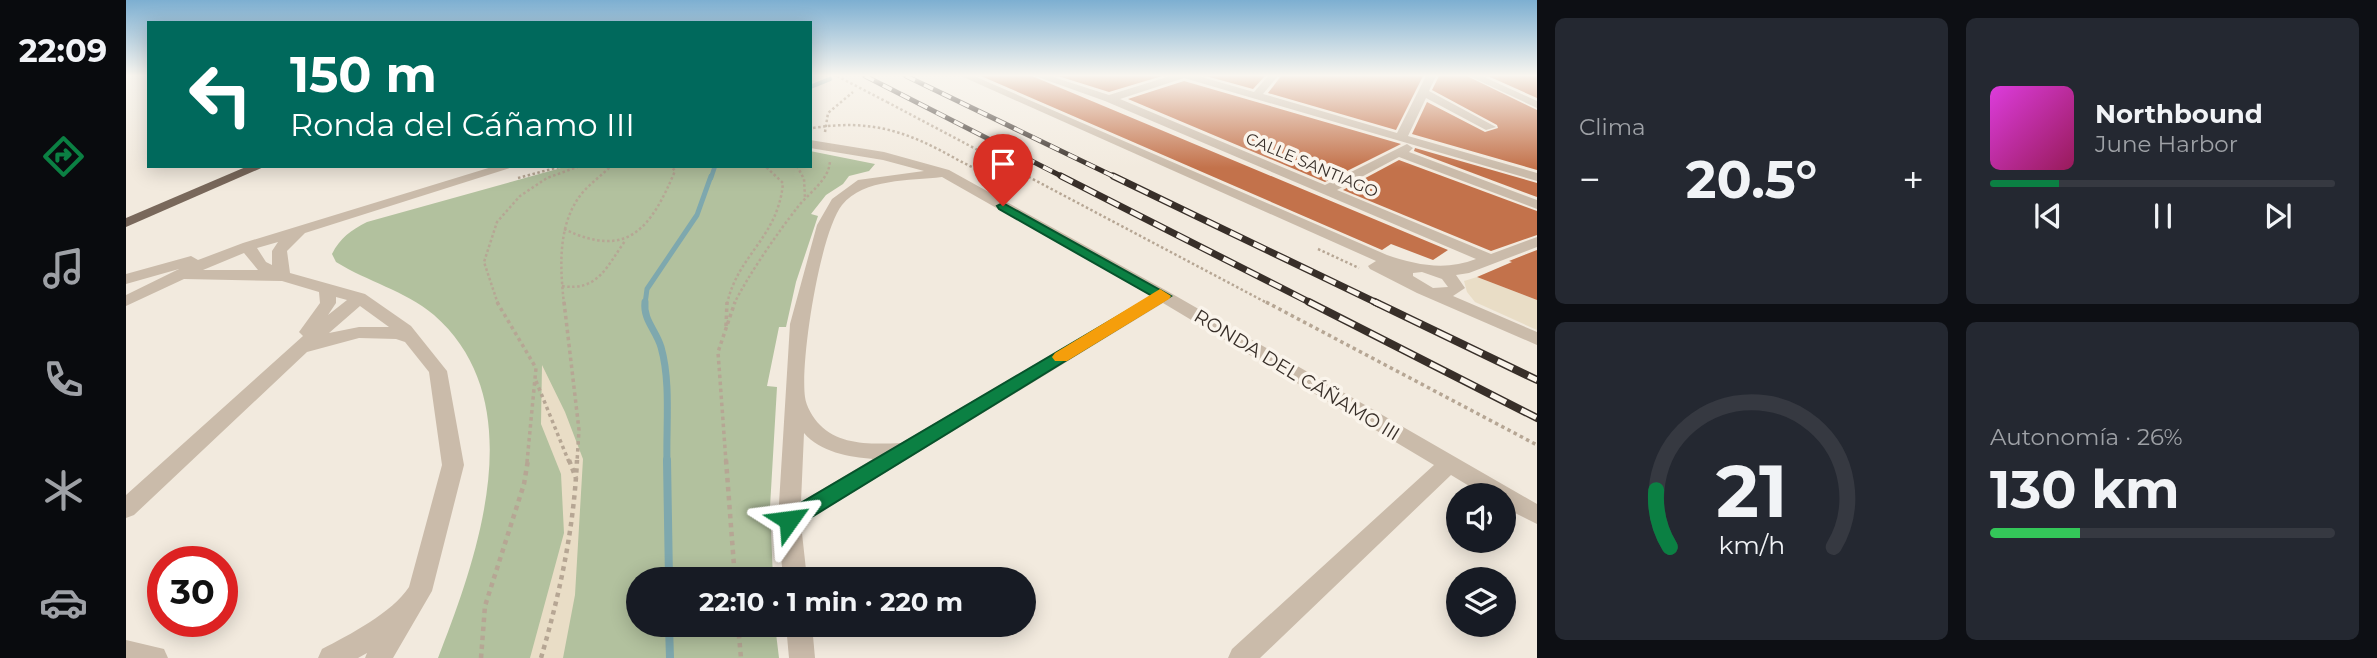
<!DOCTYPE html>
<html lang="es">
<meta charset="utf-8">
<style>
:root{--surface:#171b24;--page:#242831;--text:#f1f3f6;--muted:#9ea1a6;--line:#363941;--accent:#0b8043}
body{margin:0;font-family:Montserrat,sans-serif;background:var(--page);color:var(--text);height:100vh;display:flex;flex-direction:column;font-size:26px;white-space:nowrap}
*{box-sizing:border-box;margin:0}
p{font-size:23px;color:var(--muted)}
.icon{flex:none;width:38px;height:38px;fill:none;stroke:currentColor;stroke-width:2;stroke-linecap:round;stroke-linejoin:round}
.map{position:relative;flex:1;overflow:hidden}
.drawer{display:flex;flex-direction:column;gap:18px;padding:18px;background:#0d0f14;width:840px}
.drawer>*{flex:none}
.top-card{position:absolute;left:21px;top:21px;width:665px;height:147px;border-radius:0px;box-shadow:0 4px 18px #0003;background:#00695c;color:#fff;overflow:hidden}
.fabs{position:absolute;left:1320px;top:483px;display:grid;gap:14px}
.fabs a{display:grid;place-items:center;width:70px;height:70px;border-radius:50%;background:var(--surface);box-shadow:0 4px 18px #0003;font-size:35px}
.speed{position:absolute;left:21px;top:546px;display:flex;gap:14px;font-size:35px;font-weight:700;text-align:center}
.speed>*{display:grid;place-content:center;width:91px;height:91px;border-radius:50%;background:var(--surface);box-shadow:0 4px 18px #0003;line-height:1}
.speed .limit{border:10px solid #d22;background:#fff;color:#111}
.pin{position:absolute;display:grid;place-items:center;width:60px;height:60px;color:#fff;margin:-72px -30px;border-radius:50% 50% 50% 0;rotate:-45deg;box-shadow:0 0 7px #0007}
.pin .icon{rotate:45deg}
.me{position:absolute;width:77px;margin:-38px;rotate:59deg;stroke-linejoin:round;filter:drop-shadow(0 0 5px #0008)}
.turn{display:flex;align-items:center;gap:24px;height:147px;padding:0 28px;font-size:32px}
.turn .icon{width:91px;height:91px;stroke-width:2.5}
.turn b{display:block;font-size:49px;line-height:60px}
.big{font-size:52px;font-weight:700;line-height:1.1}
.drawer .widget{flex:1;display:flex;flex-direction:column;justify-content:center;gap:10px;min-width:0;padding:0 24px;border-radius:10px;background:var(--page)}
.drawer .dial{align-items:center;gap:0}
.dial svg{height:182px;overflow:visible;fill:none;stroke:var(--line);stroke-width:7;stroke-linecap:round;text-anchor:middle}
.dial text{fill:var(--text);stroke:none}
.song{display:flex;align-items:center;gap:21px}
.cover{width:84px;height:84px;border-radius:10px;background:linear-gradient(135deg,hsl(300 70% 55%),hsl(330 70% 35%))}
.played{height:7px;border-radius:4px;background:linear-gradient(90deg,var(--accent) 20%,var(--line) 20%)}
.keys{display:flex;justify-content:space-around;direction:ltr}
.heat{display:flex;justify-content:space-between;align-items:center;font-size:38px;direction:ltr}
.charge{height:10px;border-radius:5px;background:linear-gradient(90deg,#34c759 26%,var(--line) 0)}
.drawer .tiles{flex:1;display:grid;gap:18px;grid-template-columns:repeat(2,1fr)}
.trip{position:absolute;left:500px;top:567px;width:410px;height:70px;border-radius:35px;background:var(--surface);box-shadow:0 4px 18px #0003;font-weight:700;line-height:70px;text-align:center}
main{display:flex;flex:1;min-height:0}
.tabs{display:flex;flex-direction:column;width:126px;justify-content:space-around;align-items:center;background:#090b0e;color:var(--muted)}
.tabs .icon{width:49px;height:49px}
.tabs .current{color:var(--accent)}
.tabs b{font-size:32px;color:var(--text)}
.map>svg:first-child{display:block}
.green{fill:#b2c19e}
.plaza{fill:#e9ddc6}
.lines{fill:none;stroke-linecap:round;stroke-linejoin:round}
.stream-far3{stroke:#7ea8ae;stroke-width:4.5}
.stream-far2{stroke:#7ea8ae;stroke-width:5}
.stream-far1{stroke:#7ea8ae;stroke-width:7}
.stream{stroke:#7ea8ae;stroke-width:8}
.building{fill:#c3724b}
.path-far2{stroke:#b6a694;stroke-width:2.5;stroke-dasharray:2.5 2.5;stroke-linecap:butt}
.path-far1{stroke:#b6a694;stroke-width:3.5;stroke-dasharray:3.5 3.5;stroke-linecap:butt}
.path{stroke:#b6a694;stroke-width:4.5;stroke-dasharray:4.5 4.5;stroke-linecap:butt}
.minor{fill:#cabbaa;fill-rule:evenodd}
.major{fill:#79685b;fill-rule:evenodd}
.rail-far2-casing{stroke:#382f29;stroke-width:5}
.rail-far1-casing{stroke:#382f29;stroke-width:7}
.rail-casing{stroke:#382f29;stroke-width:8}
.rail-far2{stroke:#faf4eb;stroke-width:3.5;stroke-dasharray:10;stroke-linecap:butt}
.rail-far1{stroke:#faf4eb;stroke-width:4.5;stroke-dasharray:13;stroke-linecap:butt}
.rail{stroke:#faf4eb;stroke-width:5;stroke-dasharray:17;stroke-linecap:butt}
.path-bridge{stroke:#b6a694;stroke-width:2.5;stroke-dasharray:2.5 2.5;stroke-linecap:butt}
.route{fill:#0b8043;stroke:#07532c;stroke-width:2}
.slow{fill:#f59e0b}
.labels{text-anchor:middle;dominant-baseline:central;stroke-width:7;stroke-linejoin:round;paint-order:stroke}
.far-street-label{font-size:16px;fill:#382f29;stroke:#faf4eb}
.street-label{font-size:19px;fill:#382f29;stroke:#faf4eb}
</style>
<main>
<nav class="tabs">
<b>22:09</b>
<svg class="icon current" aria-label="directions" viewBox="0 0 24 24"><path d="M12 3l9 9-9 9-9-9zM9 14v-3h6M13 9l2 2-2 2"/></svg>
<svg class="icon" aria-label="music" viewBox="0 0 24 24"><path d="M9 18V5l10-2v13"/><circle cx="6" cy="18" r="3"/><circle cx="16" cy="16" r="3"/></svg>
<svg class="icon" aria-label="phone" viewBox="0 0 24 24"><path d="M5 4h4l2 5-3 2q2 4 5 5l2-3 5 2v4C11 20 4 13 5 4z"/></svg>
<svg class="icon" aria-label="climate" viewBox="0 0 24 24"><path d="M12 3v18M4 7l16 10M4 17L20 7"/></svg>
<svg class="icon" aria-label="car" viewBox="0 0 24 24"><path d="M5 17H2v-5l4-1 3-4h7l3 4 3 1v5h-3M9 17h6M6 11h13"/><circle cx="7" cy="17" r="2"/><circle cx="17" cy="17" r="2"/></svg>
</nav>
<div class="map">
<svg width="1411" height="658" viewBox="0 0 1411 658">
<rect width="100%" height="100%" fill="#f2eade"/>
<!-- green -->
<path class="green" d="M684,151L749,164L743,171L723,176L717,184L700,195L685,214L692,216L670,282L660,327H653L641,386L651,387L644,507L647,579H513V625H649L653,658H312C352,555 407,402 308,315C278,290 242,282 210,262L206,254C214,238 225,230 241,222L442,166H684Z"/>
<!-- plaza -->
<g class="plaza">
<polygon points="1351,277 1411,300 1411,330 1349,302 1341,292 1338,281"/>
<polygon points="416,365 439,412 457,459 449,595 437,658 404,658 438,533 435,474 415,424"/>
</g>
<g class="lines">
<!-- stream-far3 -->
<g class="stream-far3">
<polyline points="684,87 704,79"/>
<polyline points="585,178 589,166"/>
</g>
<!-- stream-far2 -->
<polyline class="stream-far2" points="519,304 521,289 571,215 585,176"/>
<!-- stream-far1 -->
<path class="stream-far1" d="M519,302C517,320 530,330 535,347C545,382 540,426 541,462"/>
<!-- stream -->
<g class="stream">
<polyline points="541,460 543,579"/>
<polyline points="543,625 544,658"/>
</g>
</g>
<!-- building -->
<g class="building">
<polygon points="855,76 906,76 1322,250 1307,260 1265,244 1256,250"/>
<polygon points="932,76 1036,76 983,92"/>
<polygon points="1080,76 1139,76 1127,89"/>
<polygon points="1155,76 1297,76 1270,130 1142,93"/>
<polygon points="1313,76 1341,76 1411,110 1411,170 1286,134 1301,102 1359,132 1372,128 1371,125 1306,90"/>
<polygon points="1362,76 1411,76 1411,98"/>
<polygon points="1058,81 1275,144 1199,182 1002,99"/>
<polygon points="1289,148 1411,183 1411,197 1288,151"/>
<polygon points="1273,160 1411,211 1411,235 1365,251 1217,190"/>
<polygon points="1411,250 1411,300 1351,277 1386,262 1383,261"/>
</g>
<g class="lines">
<!-- path-far2 -->
<g class="path-far2">
<polyline points="761,102 1143,304"/>
<path d="M687,128C745,119 781,131 832,160C846,167 861,174 873,185"/>
<polyline points="699,132 702,113 727,92"/>
<polyline points="671,166 678,179 679,198"/>
<polyline points="392,178 437,166"/>
<path d="M438,229C502,260 525,228 549,171L545,166"/>
<polyline points="1192,249 1233,268"/>
<path d="M436,286C472,292 481,266 499,241"/>
<polyline points="372,304 358,262 371,222 394,196 421,178 454,166"/>
<path d="M438,304C434,267 431,223 457,192C465,183 476,175 485,166"/>
<path d="M601,304C612,254 652,238 657,183L639,166"/>
<path d="M608,304C621,277 652,232 671,208C682,193 704,180 704,160"/>
</g>
<!-- path-far1 -->
<g class="path-far1">
<polyline points="371,302 410,368 401,462"/>
<polyline points="438,302 453,430 451,462"/>
<polyline points="1140,302 1411,445"/>
<polyline points="600,326 601,302"/>
<polyline points="410,381 443,462"/>
<polyline points="600,462 592,352 609,302"/>
</g>
<!-- path -->
<g class="path">
<polyline points="443,460 450,478"/>
<polyline points="600,460 609,579"/>
<polyline points="612,625 615,658"/>
<polyline points="355,658 359,606 398,484 402,460"/>
<path d="M415,658C434,593 448,528 451,460"/>
</g>
<!-- minor -->
<g class="minor">
<path d="M835,76H848L1261,255C1290,265 1320,271 1350,259L979,101L909,76H924L983,95L1044,76H1072L1128,92L1142,76H1152L1137,94L1271,133L1300,76H1310L1303,91L1370,127L1360,130L1300,98L1282,136L1411,173V181L1058,78L994,99L1199,185L1281,144L1287,148L1283,152L1411,200V209L1273,157L1211,190L1365,254L1411,237V247L1343,273L1330,275L1339,288L1327,296L1411,332V345L1291,293L1244,269L1242,266L1250,261ZM1296,272L1316,279L1322,287L1307,288L1287,276V273Z"/>
<polygon points="1343,76 1356,76 1411,101 1411,108"/>
<path d="M684,140L758,152L823,170L1043,292L1411,504V524L1377,507V495H1358L1325,475L1134,658H1102L1106,649L1308,465L1037,303L675,524L681,579H657L652,520L664,324L691,225L706,199L732,180L798,171L757,160L684,148ZM816,177L1025,296L775,443C748,444 714,446 694,425C687,418 680,406 679,397C674,361 694,233 716,205C738,178 784,181 816,177ZM678,433C694,452 723,457 747,459L675,502Z"/>
<path d="M369,166H390L179,233L161,251L164,273L239,294L285,326L321,371L338,465L306,591L267,658H239L241,653L232,658H192L196,649C223,635 266,613 283,587L316,465L303,372L279,342L270,339L233,338L181,352L8,515L0,518V495L177,336L173,332L194,303L193,292L156,281L58,279L0,306V295L53,269L0,284V274L65,256L72,260L117,243ZM152,242L146,251V265L140,262L131,248ZM118,253L132,270H77ZM210,297L221,300L202,315L210,303ZM234,306L263,327H233L203,333Z"/>
<polygon points="660,625 686,625 689,658 663,658"/>
<polygon points="0,640 38,649 42,658 0,658"/>
</g>
<!-- major -->
<polygon class="major" points="122,166 140,166 0,227 0,218"/>
<!-- rail-far2 casing -->
<g class="rail-far2-casing">
<g id="rail-far2">
<polyline points="739,76 939,178"/>
<polyline points="780,76 991,178"/>
</g>
</g>
<!-- rail-far1 casing -->
<g class="rail-far1-casing">
<g id="rail-far1">
<polyline points="935,176 1187,304"/>
<polyline points="987,176 1253,304"/>
</g>
</g>
<!-- rail casing -->
<g class="rail-casing">
<g id="rail">
<polyline points="1183,302 1411,418"/>
<polyline points="1249,302 1411,380"/>
</g>
</g>
<!-- rail-far2 -->
<use href="#rail-far2" class="rail-far2"/>
<!-- rail-far1 -->
<use href="#rail-far1" class="rail-far1"/>
<!-- rail -->
<use href="#rail" class="rail"/>
<!-- path-bridge -->
<polyline class="path-bridge" points="711,76 761,102"/>
</g>
<!-- sky -->
<linearGradient id="sky" x2="0" y2="1"><stop stop-color="#7dafd1"/><stop offset="0.45" stop-color="#f9f6f0"/><stop offset="1" stop-color="#f9f6f0" stop-opacity="0"/></linearGradient>
<rect width="1411" height="168" fill="url(#sky)"/>
<!-- route -->
<polygon class="route" points="877,203 1045,296 671,526 663,529 656,526 653,520 656,514 1026,296 873,209 871,206"/>
<!-- slow -->
<polygon class="slow" points="1034,289 1045,296 1043,299 941,361 929,361 926,357 929,353"/>
<g class="labels">
<!-- far-street labels -->
<g class="far-street-label">
<text transform="translate(1186 165) rotate(23)">CALLE SANTIAGO</text>
</g>
<!-- street labels -->
<g class="street-label">
<text transform="translate(1171 375) rotate(31)">RONDA DEL CÁÑAMO III</text>
</g>
</g>
</svg>
<div class="fabs">
<a><svg class="icon" aria-label="sound" viewBox="0 0 24 24"><path d="M4 9h4l5-4v14l-5-4H4zM17 9q2 3 0 6"/></svg></a>
<a><svg class="icon" aria-label="layers" viewBox="0 0 24 24"><path d="M12 4l9 5-9 5-9-5zM3 14l9 5 9-5"/></svg></a>
</div>
<div class="speed"><div class="limit">30</div></div>
<div class="pin" style="left:877px;top:206px;background:#d93025"><svg class="icon" aria-label="arrive" viewBox="0 0 24 24"><path d="M6 21V4h12l-3 4 3 4H6"/></svg></div>
<svg class="me" style="left:663px;top:520px" viewBox="-20 -20 40 40"><path d="M0-17L14 15 0 8-14 15z" fill="#0b8043" stroke="#fff" stroke-width="4"/></svg>
<div class="trip">22:10 · 1 min · 220 m</div>
<div class="top-card">
<div class="turn"><svg class="icon" aria-label="left" viewBox="0 0 24 24"><path d="M17 20v-9H6M10 6l-5 5 5 5"/></svg><div><b>150 m</b>Ronda del Cáñamo III</div></div>
</div>
</div>
<section class="drawer">
<div class="tiles">
<div class="widget"><p>Clima</p>
<div class="heat"><a>−</a><b class="big">20.5°</b><a>+</a></div>
</div>
<div class="widget">
<div class="song"><i class="cover"></i><div><b>Northbound</b><p>June Harbor</p></div></div>
<div class="played"></div>
<div class="keys"><svg class="icon" aria-label="previous" viewBox="0 0 24 24"><path d="M18 5L8 12l10 7zM5 5v14"/></svg><svg class="icon" aria-label="pause" viewBox="0 0 24 24"><path d="M8 5v14M16 5v14"/></svg><svg class="icon" aria-label="next" viewBox="0 0 24 24"><path d="M6 5l10 7-10 7zM19 5v14"/></svg></div>
</div>
<div class="widget dial"><svg viewBox="0 0 100 80">
<path d="M14 69A42 42 0 1 1 86 69"/>
<path d="M14 69A42 42 0 0 1 8 44" stroke="#0b8043"/>
<text x="50" y="56" font-size="32" font-weight="700">21</text>
<text x="50" y="72" font-size="11">km/h</text>
</svg></div>
<div class="widget"><p>Autonomía · 26%</p><b class="big">130 km</b><div class="charge"></div></div>
</div>
</section>
</main>
